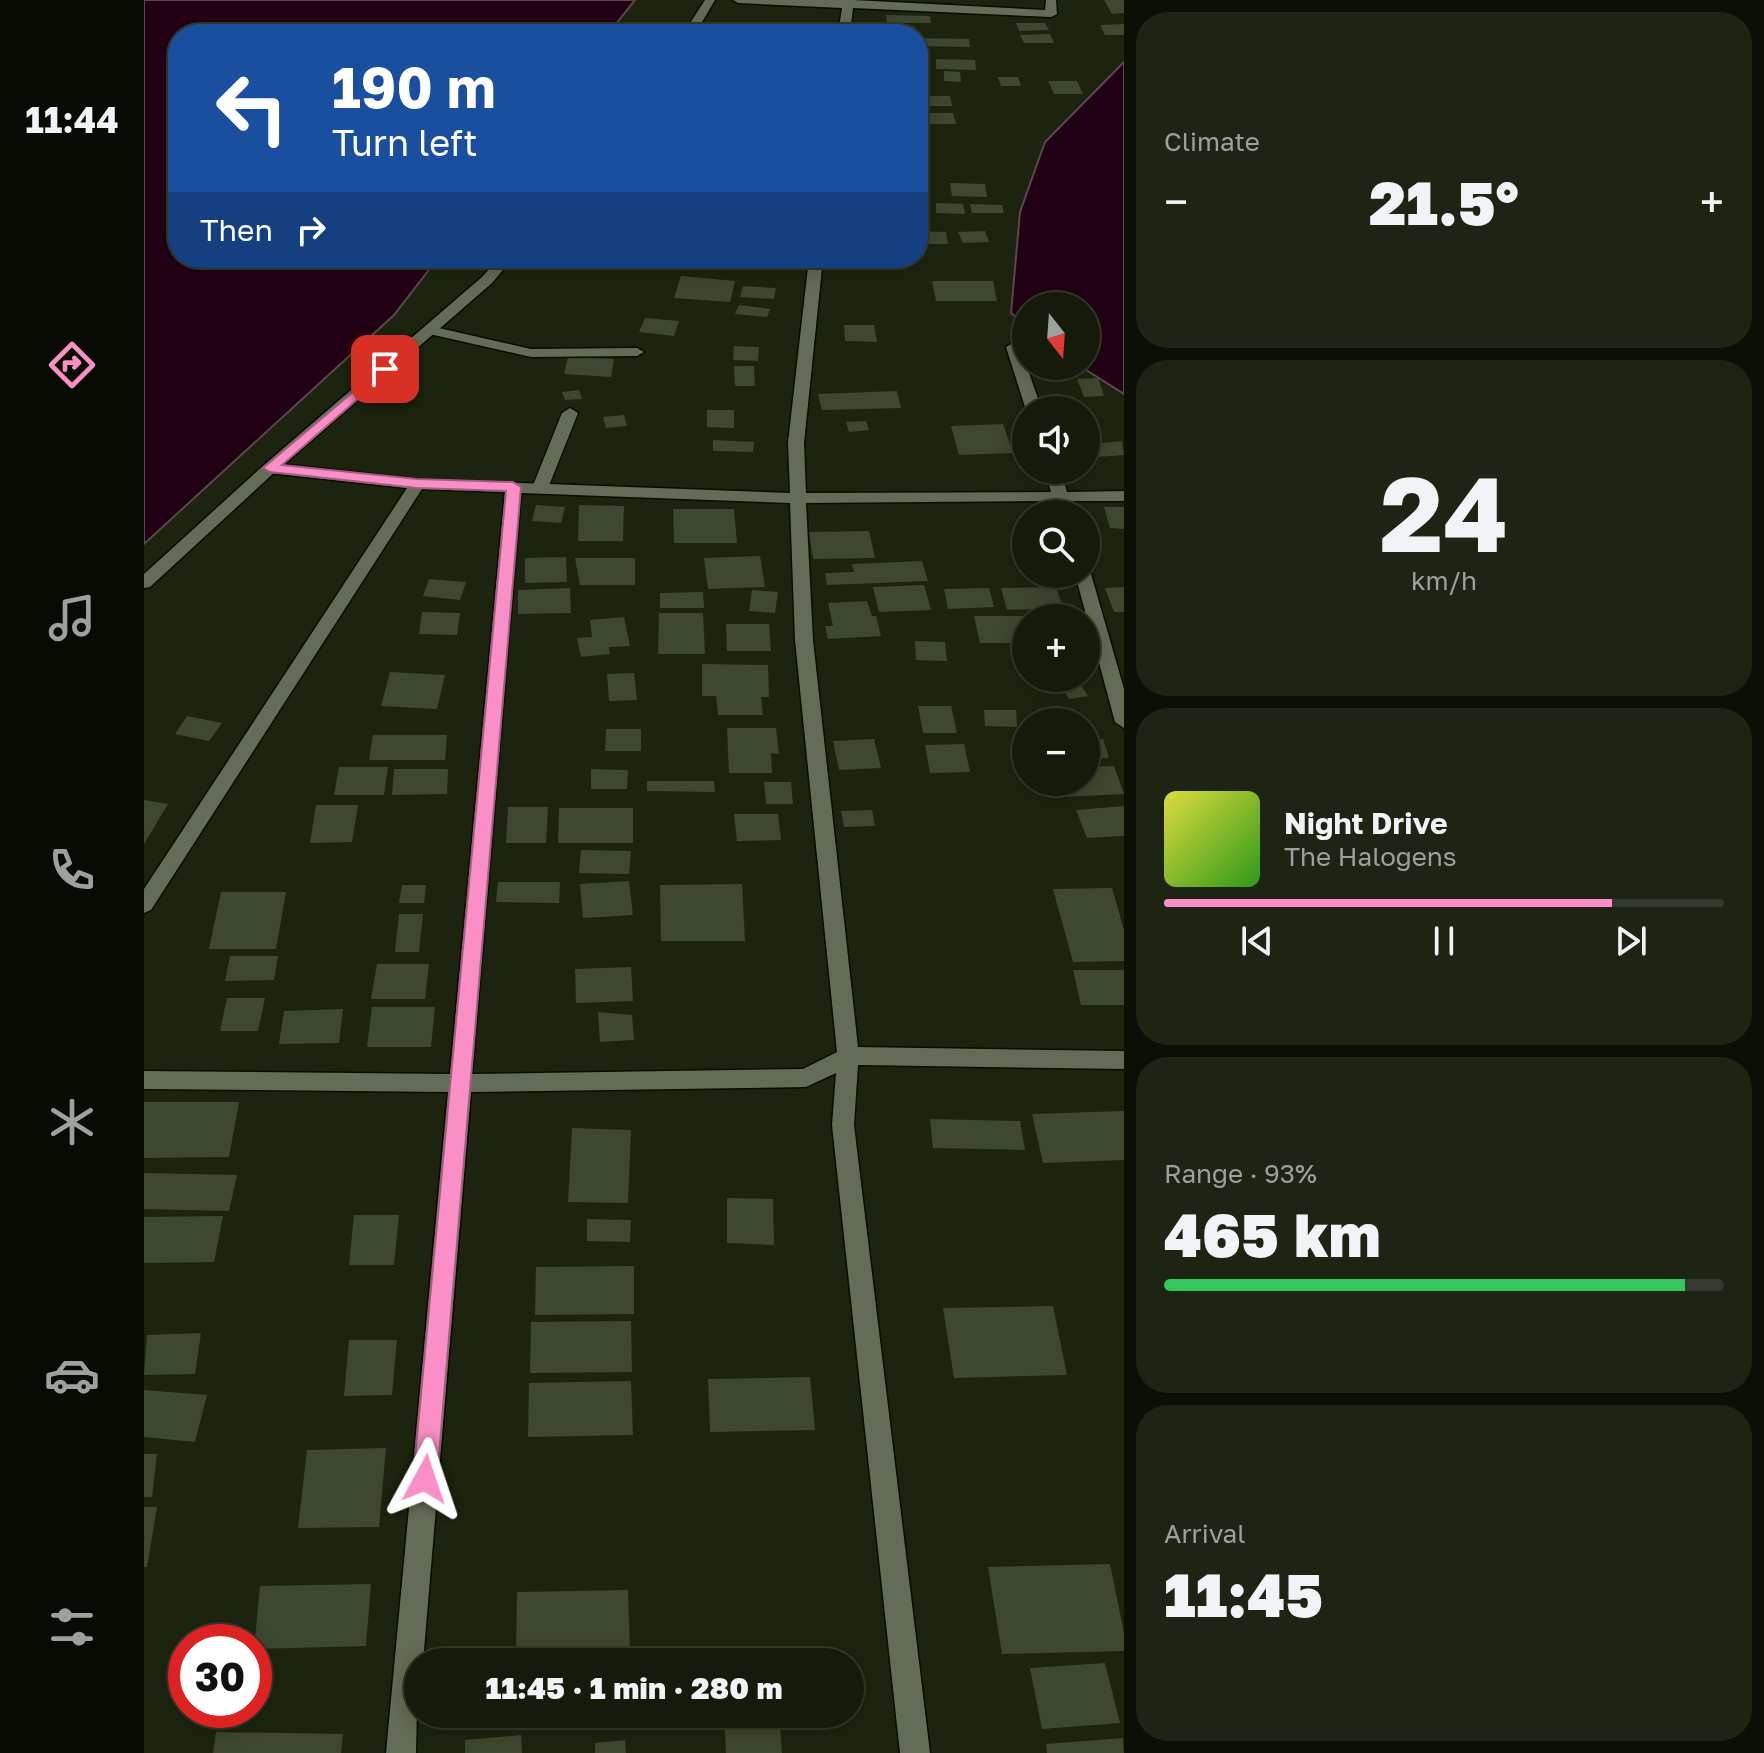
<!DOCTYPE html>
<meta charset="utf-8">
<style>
:root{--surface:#151b0b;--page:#1e2414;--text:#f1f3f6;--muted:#9da19d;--line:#34392c;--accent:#fa8fc7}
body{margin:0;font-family:"Golos Text",sans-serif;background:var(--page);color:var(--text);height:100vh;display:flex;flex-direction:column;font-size:30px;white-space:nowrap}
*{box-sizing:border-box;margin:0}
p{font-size:26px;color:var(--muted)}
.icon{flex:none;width:44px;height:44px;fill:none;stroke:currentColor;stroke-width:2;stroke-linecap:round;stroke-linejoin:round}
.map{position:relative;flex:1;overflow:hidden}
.panel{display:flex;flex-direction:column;gap:12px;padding:12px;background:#0c0f06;width:640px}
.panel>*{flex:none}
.top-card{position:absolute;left:24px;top:24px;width:760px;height:244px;border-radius:32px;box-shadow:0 4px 20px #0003,0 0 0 2px var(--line);background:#1a4fa0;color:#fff;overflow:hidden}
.needle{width:52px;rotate:163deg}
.controls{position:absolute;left:868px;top:292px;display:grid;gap:16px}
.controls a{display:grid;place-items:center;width:88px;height:88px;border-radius:50%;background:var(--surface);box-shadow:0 4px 20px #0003,0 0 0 2px var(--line);font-size:40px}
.speed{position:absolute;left:24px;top:1624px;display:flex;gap:16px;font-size:40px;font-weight:700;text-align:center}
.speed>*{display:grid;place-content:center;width:104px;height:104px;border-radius:50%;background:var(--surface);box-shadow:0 4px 20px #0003,0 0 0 2px var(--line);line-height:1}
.speed .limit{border:12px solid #d22;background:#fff;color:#111}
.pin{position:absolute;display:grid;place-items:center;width:68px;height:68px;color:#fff;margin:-34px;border-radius:16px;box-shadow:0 4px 12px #0006}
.me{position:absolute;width:88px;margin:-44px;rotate:5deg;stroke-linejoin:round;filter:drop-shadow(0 0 6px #0008)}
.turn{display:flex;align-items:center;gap:28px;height:168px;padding:0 32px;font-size:36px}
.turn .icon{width:104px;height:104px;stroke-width:2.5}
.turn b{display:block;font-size:56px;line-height:68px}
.then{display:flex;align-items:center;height:76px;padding:0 32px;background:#0003;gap:16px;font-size:30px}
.big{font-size:60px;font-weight:800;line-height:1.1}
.panel .card{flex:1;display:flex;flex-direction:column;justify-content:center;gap:12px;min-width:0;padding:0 28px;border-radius:32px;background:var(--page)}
.panel .dial{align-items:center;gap:0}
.dial b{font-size:104px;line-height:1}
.song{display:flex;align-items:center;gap:24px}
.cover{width:96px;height:96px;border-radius:12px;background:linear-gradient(135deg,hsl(60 70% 55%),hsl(110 70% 35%))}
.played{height:8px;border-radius:4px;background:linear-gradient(90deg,var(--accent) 80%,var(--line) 80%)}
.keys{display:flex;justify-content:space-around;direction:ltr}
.heat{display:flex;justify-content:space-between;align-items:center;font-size:44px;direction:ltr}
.charge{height:12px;border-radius:6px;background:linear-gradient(90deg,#34c759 93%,var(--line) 0)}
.trip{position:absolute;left:260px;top:1648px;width:460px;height:80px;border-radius:40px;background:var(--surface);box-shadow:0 4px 20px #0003,0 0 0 2px var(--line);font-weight:800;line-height:80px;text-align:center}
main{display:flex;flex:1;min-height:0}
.tab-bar{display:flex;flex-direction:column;width:144px;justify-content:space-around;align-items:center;background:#080b04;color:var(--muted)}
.tab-bar .icon{width:56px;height:56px}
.tab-bar .on{color:var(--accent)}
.tab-bar b{font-size:36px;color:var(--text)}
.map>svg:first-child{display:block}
.water{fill:#220013;stroke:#5c464f;stroke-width:2}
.building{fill:#3e4730}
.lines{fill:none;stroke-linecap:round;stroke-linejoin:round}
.service-casing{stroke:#070d00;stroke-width:3}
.minor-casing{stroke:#070d00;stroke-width:3}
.secondary-casing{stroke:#070d00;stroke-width:3}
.service{fill:#636c54;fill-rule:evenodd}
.minor{fill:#636c54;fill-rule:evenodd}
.secondary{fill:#636c54;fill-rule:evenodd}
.route{fill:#fa8fc7;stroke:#a25d81;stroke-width:2}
</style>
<main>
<nav class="tab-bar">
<b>11:44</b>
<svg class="icon on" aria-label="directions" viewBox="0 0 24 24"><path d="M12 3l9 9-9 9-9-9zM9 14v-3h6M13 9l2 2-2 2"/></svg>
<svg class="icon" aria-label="music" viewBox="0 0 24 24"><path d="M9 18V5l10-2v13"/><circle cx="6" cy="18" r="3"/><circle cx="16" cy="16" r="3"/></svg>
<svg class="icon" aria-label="phone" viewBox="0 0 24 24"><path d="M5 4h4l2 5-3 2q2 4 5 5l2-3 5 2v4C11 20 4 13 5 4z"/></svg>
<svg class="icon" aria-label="climate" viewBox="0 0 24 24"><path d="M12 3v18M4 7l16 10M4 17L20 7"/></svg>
<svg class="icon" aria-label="car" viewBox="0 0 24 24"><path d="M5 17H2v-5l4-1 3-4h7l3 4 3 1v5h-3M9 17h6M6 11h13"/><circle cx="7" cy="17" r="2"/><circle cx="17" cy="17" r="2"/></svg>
<svg class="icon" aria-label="filters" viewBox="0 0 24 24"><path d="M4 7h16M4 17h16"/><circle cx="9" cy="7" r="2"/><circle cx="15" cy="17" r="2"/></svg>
</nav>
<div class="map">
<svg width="980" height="1753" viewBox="0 0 980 1753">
<rect width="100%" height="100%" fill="#1c240f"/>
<!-- water -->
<g class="water">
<polygon points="0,0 491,0 464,34 34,34 34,258 294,258 250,315 0,544"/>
<polygon points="980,62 980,394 936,366 942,366 942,306 882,306 882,325 867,313 876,212 901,142"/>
</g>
<!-- building -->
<g class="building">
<polygon points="960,0 980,0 980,13 968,14"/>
<polygon points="742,15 786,16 787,23 743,23"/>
<polygon points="872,23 901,23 905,30 875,31"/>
<polygon points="980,24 980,35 961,35 956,25"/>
<polygon points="735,25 770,26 770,34 735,33"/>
<polygon points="906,34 910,43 880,43 876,35"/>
<polygon points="774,38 825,39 826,47 774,46"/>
<polygon points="792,59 831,60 832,70 792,69"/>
<polygon points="800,71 816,72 817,82 800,81"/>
<polygon points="854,77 874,77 877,86 857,86"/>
<polygon points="904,81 933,81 939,94 910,94"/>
<polygon points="774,96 806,96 808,106 774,106"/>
<polygon points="774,113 809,113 812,124 774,124"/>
<polygon points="806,183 841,184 843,197 808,196"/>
<polygon points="792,203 819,204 821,214 792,213"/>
<polygon points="826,204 858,205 860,213 828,213"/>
<polygon points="774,231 802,232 804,244 774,244"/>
<polygon points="841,231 845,242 819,243 814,232"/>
<polygon points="614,258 654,258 654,265 614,264"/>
<polygon points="537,276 591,281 586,302 530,298"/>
<polygon points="788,281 849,281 853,301 792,301"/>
<polygon points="599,286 632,288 630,299 596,297"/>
<polygon points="595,305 626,309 623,317 591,314"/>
<polygon points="501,318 535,321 530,336 495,332"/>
<polygon points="700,325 730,325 733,342 701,341"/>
<polygon points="590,346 615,347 614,361 589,360"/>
<polygon points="424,357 470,359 467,377 420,374"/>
<polygon points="590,366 610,366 611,386 591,386"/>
<polygon points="954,378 960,396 940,397 933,379"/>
<polygon points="435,390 438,399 421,400 418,392"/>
<polygon points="753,391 757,408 678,410 674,394"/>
<polygon points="563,410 590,410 590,428 563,427"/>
<polygon points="480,415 483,426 462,428 459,417"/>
<polygon points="722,421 725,430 705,432 702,422"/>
<polygon points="859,424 869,453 815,455 807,426"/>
<polygon points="569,440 610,442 609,452 569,451"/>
<polygon points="978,441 980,455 954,457 948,444"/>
<polygon points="392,505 421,507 417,523 388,521"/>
<polygon points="435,505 480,506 479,541 434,541"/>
<polygon points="960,507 980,507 980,529 966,528"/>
<polygon points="529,509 590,509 593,543 530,543"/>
<polygon points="725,531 731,558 669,559 665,532"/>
<polygon points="616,556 621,587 564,589 560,558"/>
<polygon points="422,557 423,582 381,583 381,558"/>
<polygon points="431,558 491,558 491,585 436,585"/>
<polygon points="778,561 784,581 683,585 681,573 710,572 708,564"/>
<polygon points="285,579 322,582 316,600 279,596"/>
<polygon points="780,585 787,610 735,612 729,587"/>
<polygon points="912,587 919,608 863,610 857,588"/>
<polygon points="980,587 980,612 970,612 961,588"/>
<polygon points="426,588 427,613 374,614 374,590"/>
<polygon points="845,588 850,607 804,609 800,589"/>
<polygon points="608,590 634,592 631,613 605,611"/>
<polygon points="559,592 560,608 516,608 516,593"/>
<polygon points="723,601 728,616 732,616 737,636 684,639 681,626 689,626 684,603"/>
<polygon points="278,612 316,613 313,635 275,634"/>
<polygon points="515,613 559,613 561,654 514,654"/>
<polygon points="830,616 882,616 882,643 836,643"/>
<polygon points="480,617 486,646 465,647 466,654 437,657 433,638 448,637 446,620"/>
<polygon points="582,624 625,624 627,651 583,651"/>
<polygon points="771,641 801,642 803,661 772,660"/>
<polygon points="558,664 624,665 625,697 617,697 619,715 574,715 572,696 558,696"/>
<polygon points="246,672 301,675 293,709 237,706"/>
<polygon points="490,673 493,700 465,701 463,674"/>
<polygon points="935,682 944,696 925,699 916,685"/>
<polygon points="774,706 807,706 813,733 779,733"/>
<polygon points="840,710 872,710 873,727 841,726"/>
<polygon points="43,716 78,723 65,741 31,734"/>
<polygon points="583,728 632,728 635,754 627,753 628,773 585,773"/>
<polygon points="462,729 497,729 497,751 461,751"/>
<polygon points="229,735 303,735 301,760 225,760"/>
<polygon points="730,739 737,768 695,770 689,741"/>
<polygon points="942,739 959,739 965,758 942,759"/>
<polygon points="820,744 826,772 786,773 781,745"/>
<polygon points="970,766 980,794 919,797 914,782 942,782 942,767"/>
<polygon points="195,767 244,767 240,795 190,795"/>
<polygon points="250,769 304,769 303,794 248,795"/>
<polygon points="447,769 484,770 483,789 447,789"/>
<polygon points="503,781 570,781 571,792 503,791"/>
<polygon points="620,782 647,782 649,804 622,804"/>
<polygon points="0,800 24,804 0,844"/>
<polygon points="172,805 214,805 208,842 166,843"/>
<polygon points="980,806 980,836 943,838 932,810"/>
<polygon points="364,807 404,807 402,843 362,843"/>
<polygon points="415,808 489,808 489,843 414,843"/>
<polygon points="728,810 731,826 700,827 697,811"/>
<polygon points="590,814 634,814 637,840 593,841"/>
<polygon points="437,850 487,851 485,874 435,873"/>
<polygon points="485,881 489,915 439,918 436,884"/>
<polygon points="354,882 416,882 415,903 352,902"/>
<polygon points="598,884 601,941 517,941 516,885"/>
<polygon points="258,885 282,885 280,903 255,903"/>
<polygon points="968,888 980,930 980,961 929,962 909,889"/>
<polygon points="77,892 142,892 132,949 65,949"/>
<polygon points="255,914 279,914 275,952 251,952"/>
<polygon points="86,956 134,956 130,980 81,981"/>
<polygon points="233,964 285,964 281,999 227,999"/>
<polygon points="487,967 489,1001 432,1003 431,969"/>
<polygon points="929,970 980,970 980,1005 937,1005"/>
<polygon points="83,998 121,998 114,1031 76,1031"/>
<polygon points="228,1007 291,1007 287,1047 223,1047"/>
<polygon points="199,1009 195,1043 135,1044 140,1011"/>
<polygon points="454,1012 488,1015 490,1040 456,1042"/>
<polygon points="0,1102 95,1102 85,1157 0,1158"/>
<polygon points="980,1111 980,1160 899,1163 888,1114"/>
<polygon points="786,1119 876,1121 881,1150 789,1148"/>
<polygon points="428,1128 487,1130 484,1203 424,1202"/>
<polygon points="0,1173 93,1175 85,1211 0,1209"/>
<polygon points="583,1198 629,1199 630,1245 583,1243"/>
<polygon points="210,1215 255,1215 250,1265 205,1265"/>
<polygon points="79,1216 70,1262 0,1263 0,1217"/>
<polygon points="443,1219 487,1220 486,1242 443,1241"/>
<polygon points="490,1266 490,1314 391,1315 392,1267"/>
<polygon points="909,1306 923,1375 810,1378 799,1308"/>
<polygon points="487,1321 488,1372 386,1373 387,1322"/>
<polygon points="57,1333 51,1374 0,1375 3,1335"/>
<polygon points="205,1340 253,1340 248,1395 200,1396"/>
<polygon points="666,1377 671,1430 566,1432 564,1379"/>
<polygon points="487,1381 489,1435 384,1437 385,1383"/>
<polygon points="0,1390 63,1395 51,1442 0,1437"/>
<polygon points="242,1448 235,1527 154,1528 163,1450"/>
<polygon points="0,1454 13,1454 8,1497 0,1497"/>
<polygon points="0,1507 13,1507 3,1567 0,1567"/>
<polygon points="966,1564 980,1633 980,1651 858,1654 844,1567"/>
<polygon points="227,1584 222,1646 110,1649 116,1586"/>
<polygon points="484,1590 486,1652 372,1654 373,1592"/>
<polygon points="961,1663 976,1723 898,1729 886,1668"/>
<polygon points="580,1714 635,1714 638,1753 582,1753"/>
<polygon points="72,1732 199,1734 197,1753 69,1753"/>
<polygon points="377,1735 378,1753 321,1753 321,1740"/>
<polygon points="979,1738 980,1753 903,1753 902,1744"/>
<polygon points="481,1740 482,1753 451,1753 451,1743"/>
</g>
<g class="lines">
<!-- service casing -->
<g class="service-casing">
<polygon id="service" points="426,408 434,413 404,488 402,491 390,491 388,488 418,413"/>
</g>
<!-- minor casing -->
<g class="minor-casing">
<g id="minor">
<polygon points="589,0 709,0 901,10 902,0 912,0 913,14 907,17 709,8 706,34 694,34 698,8 594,3"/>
<path d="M665,258H679L660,443L662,493L907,492L901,470H917L923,492L980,491V501H926L930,514H914L910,501L662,503L669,640L714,1047L980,1051V1069L714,1065L710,1125L786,1753H756L688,1125L692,1073L662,1087L327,1092L279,1662H274L272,1753H242L304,1092L0,1089V1071L306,1074L361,492L278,489L7,910L0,913V889L263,488L126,473L118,468L126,463L273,479L646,493L644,443ZM377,493L646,503L651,640L693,1052L659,1069L328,1074Z"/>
<polygon points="286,326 387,349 493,348 500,352 493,356 387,357 281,333 281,327"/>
<polygon points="869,343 876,347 898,410 882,410 862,347"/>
<polygon points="942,570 947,574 980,689 980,728 971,722 931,574 942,574"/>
</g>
</g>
<!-- secondary casing -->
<g class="secondary-casing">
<g id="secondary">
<polygon points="561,0 571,0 551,34 539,34"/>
<polygon points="355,258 369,258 348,283 132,471 6,587 0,588 0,574 120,465 338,277"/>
</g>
</g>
<!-- service -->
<use href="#service" class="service"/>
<!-- minor -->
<use href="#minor" class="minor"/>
<!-- secondary -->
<use href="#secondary" class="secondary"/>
</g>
<!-- route -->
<polygon class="route" points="241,365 245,367 245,372 138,465 273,479 369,482 377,487 293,1479 290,1487 281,1490 273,1487 269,1479 362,491 273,488 126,472 119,468"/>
</svg>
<div class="controls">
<a><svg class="needle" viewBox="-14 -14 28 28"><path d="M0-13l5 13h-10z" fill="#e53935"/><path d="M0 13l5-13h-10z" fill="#9da19d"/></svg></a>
<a><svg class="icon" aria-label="sound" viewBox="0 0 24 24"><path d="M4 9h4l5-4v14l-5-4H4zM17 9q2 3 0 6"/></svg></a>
<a><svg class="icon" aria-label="search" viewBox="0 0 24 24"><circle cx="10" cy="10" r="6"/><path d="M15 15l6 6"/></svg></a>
<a>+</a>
<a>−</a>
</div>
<div class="speed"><div class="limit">30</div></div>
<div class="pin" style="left:241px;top:369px;background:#d93025"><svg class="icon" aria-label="arrive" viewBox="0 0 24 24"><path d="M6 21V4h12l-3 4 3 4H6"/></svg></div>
<svg class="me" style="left:281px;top:1479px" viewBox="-20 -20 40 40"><path d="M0-17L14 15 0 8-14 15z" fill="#fa8fc7" stroke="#fff" stroke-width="4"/></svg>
<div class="trip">11:45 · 1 min · 280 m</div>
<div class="top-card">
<div class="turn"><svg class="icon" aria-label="left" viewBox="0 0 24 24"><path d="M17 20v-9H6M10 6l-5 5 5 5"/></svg><div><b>190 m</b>Turn left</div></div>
<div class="then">Then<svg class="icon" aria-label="right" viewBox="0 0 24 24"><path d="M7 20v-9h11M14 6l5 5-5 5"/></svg></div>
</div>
</div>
<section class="panel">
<div class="card"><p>Climate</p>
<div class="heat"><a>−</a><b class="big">21.5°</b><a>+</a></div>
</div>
<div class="card dial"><b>24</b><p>km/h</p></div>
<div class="card">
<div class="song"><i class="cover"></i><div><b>Night Drive</b><p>The Halogens</p></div></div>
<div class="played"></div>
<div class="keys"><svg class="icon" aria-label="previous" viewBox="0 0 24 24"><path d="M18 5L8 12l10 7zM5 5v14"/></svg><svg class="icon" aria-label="pause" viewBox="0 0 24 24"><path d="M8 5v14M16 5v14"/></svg><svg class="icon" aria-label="next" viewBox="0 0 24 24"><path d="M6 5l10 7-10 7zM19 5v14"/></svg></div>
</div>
<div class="card"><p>Range · 93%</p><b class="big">465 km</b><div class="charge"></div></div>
<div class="card"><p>Arrival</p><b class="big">11:45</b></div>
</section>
</main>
